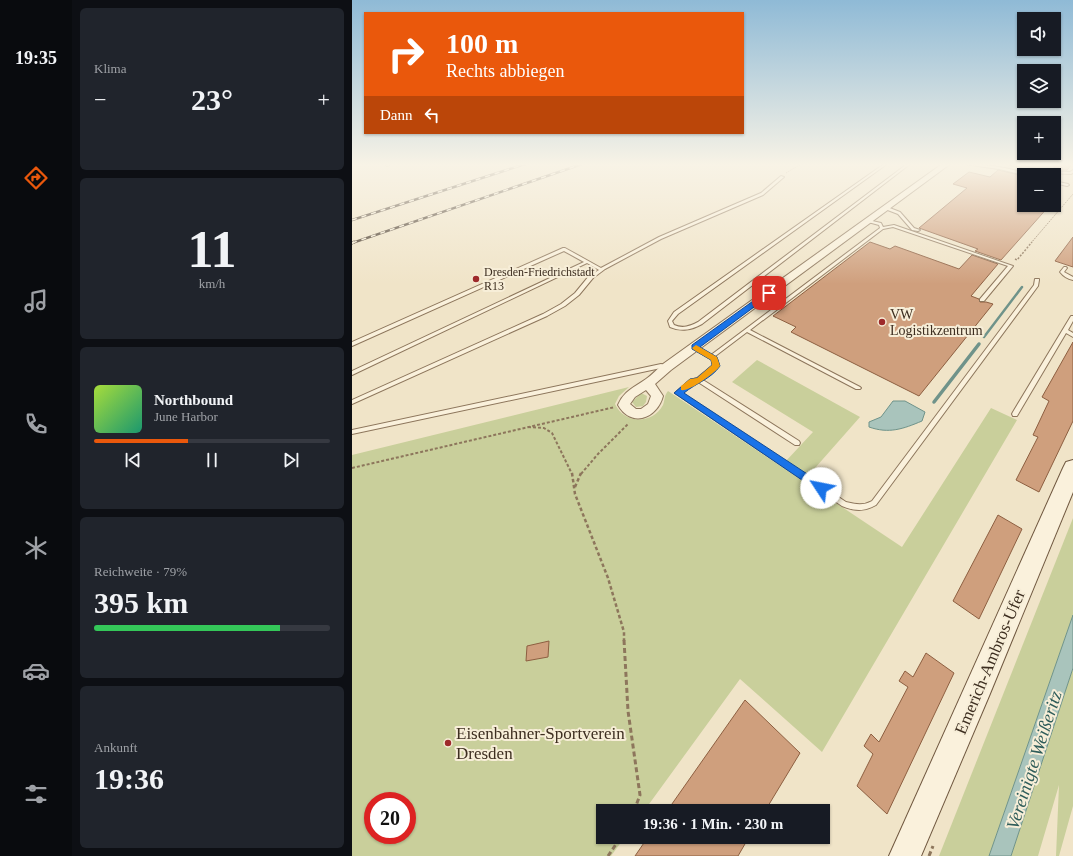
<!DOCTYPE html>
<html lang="de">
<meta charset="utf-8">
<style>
:root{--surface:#171b24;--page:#20242c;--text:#f1f3f6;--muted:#9ea1a6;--line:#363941;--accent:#ea580c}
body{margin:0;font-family:Georgia,serif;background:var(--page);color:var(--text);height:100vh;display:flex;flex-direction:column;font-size:15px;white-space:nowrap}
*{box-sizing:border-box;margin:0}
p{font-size:13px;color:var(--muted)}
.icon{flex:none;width:22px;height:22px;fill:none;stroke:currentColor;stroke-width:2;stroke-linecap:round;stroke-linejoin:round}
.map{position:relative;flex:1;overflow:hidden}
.sheet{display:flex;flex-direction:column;gap:8px;padding:8px;background:#0d0f14;width:280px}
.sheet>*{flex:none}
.banner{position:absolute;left:12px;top:12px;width:380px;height:122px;border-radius:0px;box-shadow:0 1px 3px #0004;background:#ea580c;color:#fff;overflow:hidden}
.controls{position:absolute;left:665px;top:12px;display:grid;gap:8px}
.controls a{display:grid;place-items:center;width:44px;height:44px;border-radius:0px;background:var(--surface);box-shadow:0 1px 3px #0004;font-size:20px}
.speed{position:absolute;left:12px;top:792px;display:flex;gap:8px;font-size:20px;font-weight:700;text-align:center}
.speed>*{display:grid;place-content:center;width:52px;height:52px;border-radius:50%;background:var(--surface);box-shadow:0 1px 3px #0004;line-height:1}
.speed .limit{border:6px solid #d22;background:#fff;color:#111}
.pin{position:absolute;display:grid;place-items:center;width:34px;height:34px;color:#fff;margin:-17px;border-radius:8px;box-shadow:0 2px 6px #0006}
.me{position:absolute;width:44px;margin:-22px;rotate:304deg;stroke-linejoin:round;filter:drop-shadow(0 0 3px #0008)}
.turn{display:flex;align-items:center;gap:14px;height:84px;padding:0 16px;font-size:18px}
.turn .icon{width:52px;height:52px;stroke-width:2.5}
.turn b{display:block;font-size:28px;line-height:34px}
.then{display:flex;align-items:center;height:38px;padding:0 16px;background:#0003;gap:8px;font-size:15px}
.big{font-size:30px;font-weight:600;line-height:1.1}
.sheet .widget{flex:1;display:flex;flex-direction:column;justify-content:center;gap:6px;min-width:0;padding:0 14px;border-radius:6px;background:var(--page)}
.sheet .dial{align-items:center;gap:0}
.dial b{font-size:52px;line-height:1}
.song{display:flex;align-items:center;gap:12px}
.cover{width:48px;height:48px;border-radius:6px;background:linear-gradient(135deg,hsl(80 70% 55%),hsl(160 70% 35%))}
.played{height:4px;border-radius:2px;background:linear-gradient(90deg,var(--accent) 40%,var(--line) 40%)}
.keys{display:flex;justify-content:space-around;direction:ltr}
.heat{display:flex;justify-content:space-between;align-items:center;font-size:22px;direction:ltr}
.charge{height:6px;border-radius:3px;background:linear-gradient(90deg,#34c759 79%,var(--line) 0)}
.trip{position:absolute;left:244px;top:804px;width:234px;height:40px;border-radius:0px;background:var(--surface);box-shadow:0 1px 3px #0004;font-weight:600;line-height:40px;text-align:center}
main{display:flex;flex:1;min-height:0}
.dock{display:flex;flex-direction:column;width:72px;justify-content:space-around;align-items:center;background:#090b0e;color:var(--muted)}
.dock .icon{width:28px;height:28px}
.dock .active{color:var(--accent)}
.dock b{font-size:18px;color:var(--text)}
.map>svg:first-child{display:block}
.green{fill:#c9cf9b;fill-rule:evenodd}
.water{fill:#a9c4bc;stroke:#6f938a}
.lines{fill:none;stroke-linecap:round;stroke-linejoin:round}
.stream-far1{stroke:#6f938a;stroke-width:2.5}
.stream{stroke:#6f938a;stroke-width:3.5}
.building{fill:#cf9f7d;stroke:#8d5f41}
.service-casing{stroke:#8d765c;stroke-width:2}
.minor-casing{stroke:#8d765c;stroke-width:2}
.secondary-casing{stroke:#6f573f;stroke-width:2}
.path-far4{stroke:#8d765c;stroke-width:1;stroke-dasharray:1.5 1;stroke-linecap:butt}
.path-far3{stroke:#8d765c;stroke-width:1.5;stroke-dasharray:2 1.5;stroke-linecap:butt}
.path-far2{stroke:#8d765c;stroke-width:2;stroke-dasharray:3 2;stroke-linecap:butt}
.path-far1{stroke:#8d765c;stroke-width:2.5;stroke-dasharray:3.5 2.5;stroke-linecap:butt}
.path{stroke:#8d765c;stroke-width:3;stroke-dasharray:5 3;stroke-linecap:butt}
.service{fill:#faf1dc;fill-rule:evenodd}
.minor{fill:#faf1dc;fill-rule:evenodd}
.secondary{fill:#faf1dc;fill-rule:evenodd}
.rail-far1-casing{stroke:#3d2e20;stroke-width:2.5}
.rail-casing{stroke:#3d2e20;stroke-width:3}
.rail-far1{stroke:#f7eed8;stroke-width:1.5;stroke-dasharray:5;stroke-linecap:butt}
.rail{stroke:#f7eed8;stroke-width:2;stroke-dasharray:6;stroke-linecap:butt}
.route{fill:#1a73e8;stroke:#114b97}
.slow{fill:#f59e0b}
.poi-dot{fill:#9e2a2b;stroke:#f7eed8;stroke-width:1.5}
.labels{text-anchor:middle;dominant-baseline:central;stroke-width:4;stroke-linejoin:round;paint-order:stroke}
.far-poi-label{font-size:12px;fill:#3d2e20;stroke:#f7eed8;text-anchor:start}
.poi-label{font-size:14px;fill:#3d2e20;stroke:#f7eed8;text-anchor:start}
.near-street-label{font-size:17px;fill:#3d2e20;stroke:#f7eed8}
.near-poi-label{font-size:17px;fill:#3d2e20;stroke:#f7eed8;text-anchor:start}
.near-water-label{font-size:18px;font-style:italic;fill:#2f5d5a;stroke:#f7eed8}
</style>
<main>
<nav class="dock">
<b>19:35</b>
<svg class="icon active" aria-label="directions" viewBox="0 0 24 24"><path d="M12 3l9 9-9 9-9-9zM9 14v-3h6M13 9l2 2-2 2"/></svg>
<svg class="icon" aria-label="music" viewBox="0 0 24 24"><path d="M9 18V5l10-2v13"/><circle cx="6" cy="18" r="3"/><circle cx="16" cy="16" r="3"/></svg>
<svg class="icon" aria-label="phone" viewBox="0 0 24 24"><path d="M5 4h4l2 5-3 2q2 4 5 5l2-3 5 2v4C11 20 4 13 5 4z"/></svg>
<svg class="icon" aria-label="climate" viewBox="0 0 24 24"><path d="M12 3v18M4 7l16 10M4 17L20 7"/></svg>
<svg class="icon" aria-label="car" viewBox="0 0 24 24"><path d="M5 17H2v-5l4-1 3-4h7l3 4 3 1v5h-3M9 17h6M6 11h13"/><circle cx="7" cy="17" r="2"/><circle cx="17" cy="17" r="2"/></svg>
<svg class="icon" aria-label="filters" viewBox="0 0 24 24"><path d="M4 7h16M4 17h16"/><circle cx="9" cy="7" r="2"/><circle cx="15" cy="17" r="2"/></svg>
</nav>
<section class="sheet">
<div class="widget"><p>Klima</p>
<div class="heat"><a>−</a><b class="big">23°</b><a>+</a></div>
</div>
<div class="widget dial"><b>11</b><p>km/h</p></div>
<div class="widget">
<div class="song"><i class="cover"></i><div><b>Northbound</b><p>June Harbor</p></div></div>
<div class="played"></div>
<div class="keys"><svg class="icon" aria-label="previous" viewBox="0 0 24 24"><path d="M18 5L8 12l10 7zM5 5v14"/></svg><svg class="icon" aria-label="pause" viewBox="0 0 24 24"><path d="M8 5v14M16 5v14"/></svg><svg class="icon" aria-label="next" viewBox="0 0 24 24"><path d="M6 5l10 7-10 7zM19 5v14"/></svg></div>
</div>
<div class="widget"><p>Reichweite · 79%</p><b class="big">395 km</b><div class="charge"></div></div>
<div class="widget"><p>Ankunft</p><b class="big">19:36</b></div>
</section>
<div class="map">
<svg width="721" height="856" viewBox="0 0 721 856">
<rect width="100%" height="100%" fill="#f0e4c8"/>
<!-- green -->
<g class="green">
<polygon points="405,360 508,417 456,476 434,461 461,432 380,382"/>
<path d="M277,387L267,396L263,404C272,424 300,425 311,405C313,399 312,396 316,391L550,547L639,408L665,420L470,752L388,679L292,811H251V837H273L259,856H0V455ZM21,801H55V835H21Z"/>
<polygon points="289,393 295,396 294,402 291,406 284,407 280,402"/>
<polygon points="721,518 721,615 637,856 587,856"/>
<polygon points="721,668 721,806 707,856 704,856 707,785 686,856 659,856"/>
</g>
<!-- water -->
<g class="water">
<path d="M541,401H553L573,412L570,421C551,429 537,434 517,427V422L529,417Z"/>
<polygon points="721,615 721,668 659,856 637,856"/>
</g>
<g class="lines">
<!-- stream-far1 -->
<polyline class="stream-far1" points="632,337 670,287"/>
<!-- stream -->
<polyline class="stream" points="582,402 627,344"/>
</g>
<!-- building -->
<g class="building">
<polygon points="702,164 720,164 715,170 702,170"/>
<polygon points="646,170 672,176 672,205 698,205 649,260 623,251 626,249 567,228 615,188 601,184 617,172 638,177"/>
<polygon points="721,237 721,267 703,261"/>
<polygon points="518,242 538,249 543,246 607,269 620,255 646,264 619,296 627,299 628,302 634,302 641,304 567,396 439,332 444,327 421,316"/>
<polygon points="721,342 721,421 687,492 664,480 686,437 681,435 697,401 690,397"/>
<polygon points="646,515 670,529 627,619 601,601"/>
<polygon points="197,641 196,657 174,661 175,646"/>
<polygon points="574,653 602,673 535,814 505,786 521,754 512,746 519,734 527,742 556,687 547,681 553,671 561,677"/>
<polygon points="393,700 448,753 413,811 315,811"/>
<polygon points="296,837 397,837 386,856 283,856"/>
</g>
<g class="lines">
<!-- service casing -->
<g class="service-casing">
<g id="service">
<polygon points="33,164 36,164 37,165 35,166"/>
<path d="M532,164H535L326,314L320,321L322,325C331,329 338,326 346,322L555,164H558L350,324C339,330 330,332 318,327L316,321L322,312Z"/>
<path d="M612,164C631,164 658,167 676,175H672L647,169Z"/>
<polygon points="655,164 662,164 694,171 718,172 721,170 721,173 719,174 694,173"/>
<polygon points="429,176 432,177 411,195 309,239 253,269 241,278 227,295 213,306 195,316 0,404 0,400 191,314 209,304 223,293 237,276 247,270 235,263 0,375 0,371 232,262 212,251 0,346 0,342 211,248 213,248 249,268 307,237 409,193"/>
<polygon points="702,181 716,184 717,185 715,186 702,183"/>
<polygon points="533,207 535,207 548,212 562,228 568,230 566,231 560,230 546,214 533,209"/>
<path d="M516,220L529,223L531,227L542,225L661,266L632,301H628V299L656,266L541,227L531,229L398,330L508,387L509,388L508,389H504L395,332L362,357L365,359L367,366L351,380L447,441L448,443L447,445H443L346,382L342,383L330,393L494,502C503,504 511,506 520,501L682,285L683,279H687V280L686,286L524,505C512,512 502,511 490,506L323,393L338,380L345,378L361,365L360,360L340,348V346H344L359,355L528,228L527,225L516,222Z"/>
<path d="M712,267H714L715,268L712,272L721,277V280C716,279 711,276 708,272Z"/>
<polygon points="719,316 721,316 721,321 716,330 721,333 721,337 714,333 665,416 661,416 660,414 661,412"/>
<polygon points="309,364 317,366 318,367 315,369 309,368 0,434 0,430"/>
</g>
</g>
<!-- minor casing -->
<g class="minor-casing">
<path id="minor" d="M590,164H598L319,370L303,384L311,396C305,419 279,428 266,405C272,391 281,388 294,379C300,375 305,369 311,364ZM294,390L299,396L296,404L289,409H284L278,404L283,397Z"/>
</g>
<!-- secondary casing -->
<g class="secondary-casing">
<polygon id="secondary" points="721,460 721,492 637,696 569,856 537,856 711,468 714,462"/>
</g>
<!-- path-far4 -->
<g class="path-far4">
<polyline points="434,173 449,164"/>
<polyline points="679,243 721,194"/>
</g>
<!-- path-far3 -->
<polyline class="path-far3" points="663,259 665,260 680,242"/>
<!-- path-far2 -->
<g class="path-far2">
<polyline points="176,427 192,428 200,433 220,474"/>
<polyline points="0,468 263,407"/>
<polyline points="229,474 246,454 277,423"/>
</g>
<!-- path-far1 -->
<g class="path-far1">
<polyline points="220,473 223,494 256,578 272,632 272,641"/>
<polyline points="223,487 229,473"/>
</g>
<!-- path -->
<g class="path">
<polyline points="272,640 276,711 288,795 282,811"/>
<polyline points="256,856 269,837"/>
<polyline points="577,856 581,846"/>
</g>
<!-- service -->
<use href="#service" class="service"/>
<!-- minor -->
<use href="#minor" class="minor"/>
<!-- secondary -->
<use href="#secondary" class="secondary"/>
<!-- rail-far1 casing -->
<g class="rail-far1-casing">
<g id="rail-far1">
<polyline points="0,220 173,164"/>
<polyline points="0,243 230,164"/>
</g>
</g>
<!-- rail casing -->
<g class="rail-casing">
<polyline id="rail" points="0,243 2,242"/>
</g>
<!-- rail-far1 -->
<use href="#rail-far1" class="rail-far1"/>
<!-- rail -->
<use href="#rail" class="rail"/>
</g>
<!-- sky -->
<linearGradient id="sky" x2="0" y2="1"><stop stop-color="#8fbad6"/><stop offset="0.58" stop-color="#f8f3e6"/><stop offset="1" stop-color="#f8f3e6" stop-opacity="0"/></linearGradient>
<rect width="721" height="284" fill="url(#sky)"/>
<!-- route -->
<path class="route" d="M415,291L421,293L348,347L365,357L368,366C359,379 344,383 332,393L472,485L474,488L472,491L469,493L322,393L338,379L345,378L360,365L359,360L340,349V345Z"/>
<!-- slow -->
<path class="slow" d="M344,345L365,357L368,366C363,373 337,392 329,390V386L338,379L345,378L360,365L359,360L342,350L340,348Z"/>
<!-- markers -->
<g class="poi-dot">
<circle cx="124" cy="279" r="4"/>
<circle cx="530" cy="322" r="4"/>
<circle cx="96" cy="743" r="4"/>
</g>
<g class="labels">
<!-- far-poi labels -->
<g class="far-poi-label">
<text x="132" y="272">Dresden-Friedrichstadt<tspan x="132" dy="14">R13</tspan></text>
</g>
<!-- poi labels -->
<g class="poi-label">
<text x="538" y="314">VW<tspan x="538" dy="16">Logistikzentrum</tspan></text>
</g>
<!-- near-street labels -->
<g class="near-street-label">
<text transform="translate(638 662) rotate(-67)">Emerich-Ambros-Ufer</text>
</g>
<!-- near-poi labels -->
<g class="near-poi-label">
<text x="104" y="733">Eisenbahner-Sportverein<tspan x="104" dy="20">Dresden</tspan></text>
</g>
<!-- near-water labels -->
<g class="near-water-label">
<text transform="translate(682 760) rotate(-72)">Vereinigte Weißeritz</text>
</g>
</g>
</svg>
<div class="controls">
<a><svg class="icon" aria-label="sound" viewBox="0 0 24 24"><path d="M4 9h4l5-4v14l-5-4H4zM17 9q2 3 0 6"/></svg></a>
<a><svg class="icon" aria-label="layers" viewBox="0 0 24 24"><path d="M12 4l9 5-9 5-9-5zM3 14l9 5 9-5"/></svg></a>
<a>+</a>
<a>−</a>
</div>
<div class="speed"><div class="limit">20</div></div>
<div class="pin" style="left:417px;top:293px;background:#d93025"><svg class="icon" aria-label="arrive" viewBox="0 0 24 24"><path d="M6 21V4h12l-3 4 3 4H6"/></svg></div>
<svg class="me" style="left:469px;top:488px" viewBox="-20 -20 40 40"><circle r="19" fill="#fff"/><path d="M0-13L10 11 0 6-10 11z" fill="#1a73e8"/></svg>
<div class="trip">19:36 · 1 Min. · 230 m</div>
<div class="banner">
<div class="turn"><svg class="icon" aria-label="right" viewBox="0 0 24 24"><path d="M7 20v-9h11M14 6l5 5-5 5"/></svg><div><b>100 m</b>Rechts abbiegen</div></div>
<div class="then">Dann<svg class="icon" aria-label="left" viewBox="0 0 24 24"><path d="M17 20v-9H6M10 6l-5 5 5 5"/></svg></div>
</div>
</div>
</main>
